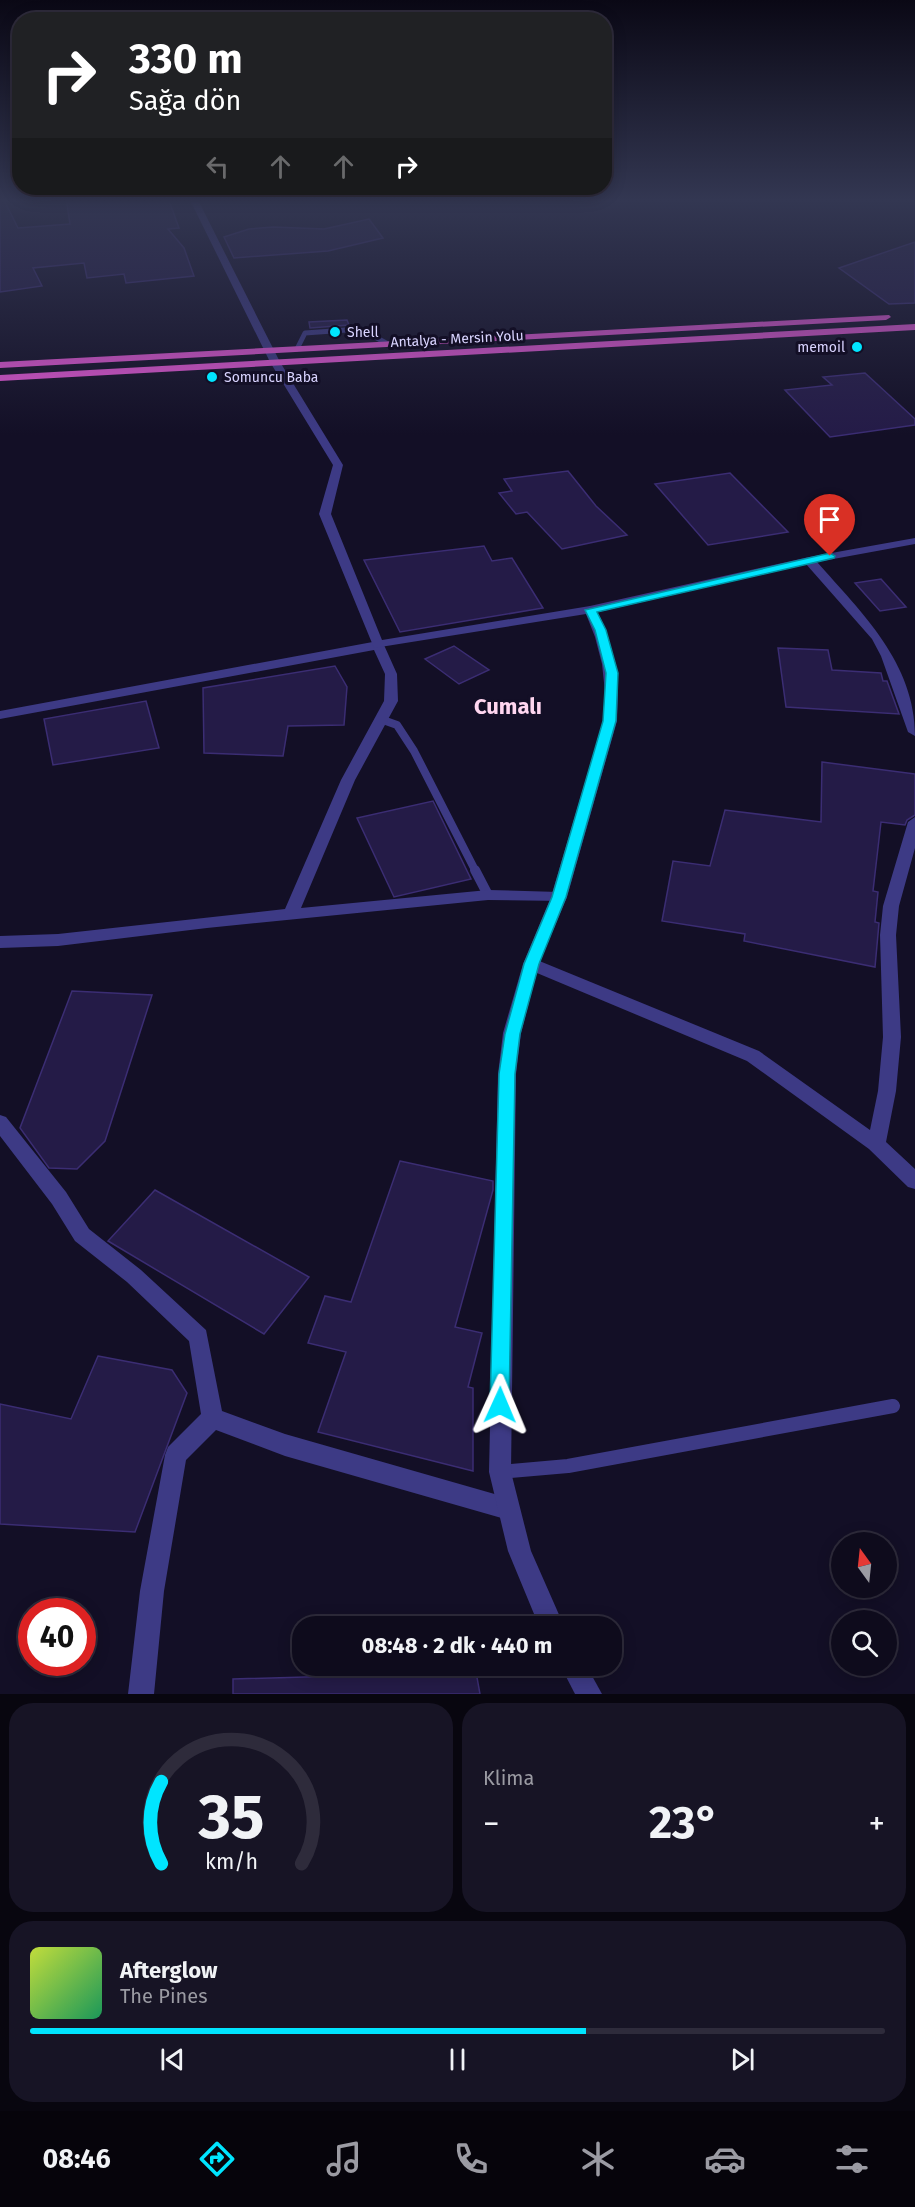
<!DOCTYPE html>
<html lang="tr">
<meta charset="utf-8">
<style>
:root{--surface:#0e0b1c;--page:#171425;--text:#f1f3f6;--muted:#9b9ba3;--line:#2e2b3b;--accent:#00e5ff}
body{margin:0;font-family:"Fira Sans",sans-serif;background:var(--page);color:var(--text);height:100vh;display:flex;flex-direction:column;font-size:22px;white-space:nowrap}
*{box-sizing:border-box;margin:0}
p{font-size:20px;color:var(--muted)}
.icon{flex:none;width:33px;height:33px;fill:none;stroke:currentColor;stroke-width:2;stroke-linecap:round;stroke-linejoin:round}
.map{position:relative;height:1694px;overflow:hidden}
.drawer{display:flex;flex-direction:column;gap:9px;padding:9px;background:#08060f;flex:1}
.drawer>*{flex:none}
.top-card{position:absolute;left:12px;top:12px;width:600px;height:183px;border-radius:24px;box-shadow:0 3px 15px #0003,0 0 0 2px var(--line);background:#202124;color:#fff;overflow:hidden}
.needle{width:39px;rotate:345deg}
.controls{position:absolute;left:831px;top:1532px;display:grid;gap:12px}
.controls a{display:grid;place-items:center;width:66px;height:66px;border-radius:50%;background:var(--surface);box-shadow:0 3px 15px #0003,0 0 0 2px var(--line);font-size:30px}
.speed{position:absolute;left:18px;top:1598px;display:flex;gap:12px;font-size:30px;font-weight:700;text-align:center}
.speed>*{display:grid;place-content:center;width:78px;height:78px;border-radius:50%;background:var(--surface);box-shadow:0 3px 15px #0003,0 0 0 2px var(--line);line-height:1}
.speed .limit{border:9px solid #d22;background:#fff;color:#111}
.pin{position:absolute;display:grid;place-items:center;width:51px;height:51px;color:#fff;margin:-62px -26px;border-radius:50% 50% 50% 0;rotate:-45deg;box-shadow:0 0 6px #0007}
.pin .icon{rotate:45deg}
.me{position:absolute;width:66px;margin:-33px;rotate:1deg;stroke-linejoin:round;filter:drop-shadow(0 0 4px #0008)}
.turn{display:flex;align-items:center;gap:21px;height:126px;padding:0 18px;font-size:27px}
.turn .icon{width:78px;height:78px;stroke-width:2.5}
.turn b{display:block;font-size:42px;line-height:51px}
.lanes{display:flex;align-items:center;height:57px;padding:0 18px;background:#0003;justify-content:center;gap:30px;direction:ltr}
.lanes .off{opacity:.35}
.big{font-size:45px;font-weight:700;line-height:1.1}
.drawer .card{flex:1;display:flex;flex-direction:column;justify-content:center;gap:9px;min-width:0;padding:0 21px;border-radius:24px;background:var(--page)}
.drawer .dial{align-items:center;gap:0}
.dial svg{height:156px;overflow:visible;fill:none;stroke:var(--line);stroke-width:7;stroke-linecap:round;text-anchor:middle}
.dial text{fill:var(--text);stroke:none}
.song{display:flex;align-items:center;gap:18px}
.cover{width:72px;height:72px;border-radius:9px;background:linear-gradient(135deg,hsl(70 70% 55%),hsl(150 70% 35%))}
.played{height:6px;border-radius:3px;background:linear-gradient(90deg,var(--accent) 65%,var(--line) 65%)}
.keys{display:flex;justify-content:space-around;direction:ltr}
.heat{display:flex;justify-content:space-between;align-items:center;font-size:33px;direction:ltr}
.drawer .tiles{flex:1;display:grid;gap:9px;grid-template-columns:1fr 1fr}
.card:last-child{grid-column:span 2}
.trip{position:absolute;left:292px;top:1616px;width:330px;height:60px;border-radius:24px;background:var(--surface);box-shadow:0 3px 15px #0003,0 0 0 2px var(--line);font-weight:700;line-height:60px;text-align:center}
.menu{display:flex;height:96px;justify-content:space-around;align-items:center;background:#06040b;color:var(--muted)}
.menu .icon{width:42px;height:42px}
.menu .current{color:var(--accent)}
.menu b{font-size:27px;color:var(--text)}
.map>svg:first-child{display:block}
.building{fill:#241b47;stroke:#3b2d73;stroke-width:1.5}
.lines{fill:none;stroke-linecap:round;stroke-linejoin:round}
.service-far3{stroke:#3d3a85;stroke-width:5}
.service-far2{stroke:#3d3a85;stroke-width:8}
.service-far1{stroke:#3d3a85;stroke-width:10}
.service{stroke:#3d3a85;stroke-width:14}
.minor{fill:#3d3a85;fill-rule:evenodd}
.tertiary{fill:#3d3a85;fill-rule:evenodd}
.trunk{fill:#e055d1;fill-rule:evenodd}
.route{fill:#00e5ff;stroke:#0095a6;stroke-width:1.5}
.poi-dot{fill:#00e5ff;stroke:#130f26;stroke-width:2}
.labels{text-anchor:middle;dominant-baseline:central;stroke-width:6;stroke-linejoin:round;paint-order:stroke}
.far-poi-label{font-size:14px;fill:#d9d4ff;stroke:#130f26;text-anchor:start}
.far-street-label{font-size:14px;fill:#d9d4ff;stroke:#130f26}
.district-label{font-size:22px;font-weight:bold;fill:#ffd6f0;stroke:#130f26}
</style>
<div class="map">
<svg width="915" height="1694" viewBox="0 0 915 1694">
<rect width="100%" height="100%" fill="#130f26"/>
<!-- building -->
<g class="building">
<polygon points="0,198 3,198 18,228 70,224 66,198 168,198 179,228 168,229 184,248 194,276 126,283 124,274 87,278 84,263 33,268 42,286 0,292"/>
<polygon points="369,219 383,238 328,251 234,258 224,237 249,229 273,227 324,229"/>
<polygon points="915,242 915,303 889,304 839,268"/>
<polygon points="347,320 349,325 310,328 309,322"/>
<polygon points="865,373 915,419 915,425 830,437 785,390 832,385 823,377"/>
<polygon points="568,471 596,506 627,535 562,549 527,512 516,514 499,493 512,491 504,479"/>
<polygon points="730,473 788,532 708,545 655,484"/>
<polygon points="484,546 492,561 512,558 543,608 400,632 364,560"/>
<polygon points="881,579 906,607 880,611 855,583"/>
<polygon points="454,646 489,670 459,684 425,659"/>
<polygon points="778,648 828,650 832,670 881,673 883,681 887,681 899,714 786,707"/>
<polygon points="335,666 347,687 344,725 288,726 283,756 204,753 203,688"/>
<polygon points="146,701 159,748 53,765 44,719"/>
<polygon points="822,762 915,774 915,815 907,820 905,825 881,822 873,891 878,892 875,922 879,923 875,967 744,941 745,934 662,921 673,861 710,866 725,810 821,822"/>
<polygon points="433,801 471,879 394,897 357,818"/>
<polygon points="72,991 152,995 105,1141 77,1169 49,1168 20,1128"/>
<polygon points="400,1161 493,1181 493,1190 455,1327 482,1333 468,1387 473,1388 473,1471 318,1432 346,1352 308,1343 325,1296 351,1302"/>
<polygon points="155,1190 309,1277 264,1334 108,1241"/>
<polygon points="98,1356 172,1370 187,1393 135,1532 0,1524 0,1404 71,1419"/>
<polygon points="476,1672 480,1694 233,1694 233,1679"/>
</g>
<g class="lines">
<!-- service-far3 -->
<polyline class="service-far3" points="297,349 305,333 360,329 388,344"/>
<!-- service-far2 -->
<polyline class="service-far2" points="383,720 397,725 414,751 476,872"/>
<!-- service-far1 -->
<polyline class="service-far1" points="475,870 488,895"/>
<!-- service -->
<polyline class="service" points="500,1472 568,1466 893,1406"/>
<!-- minor -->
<g class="minor">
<path d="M915,538V544L817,562C862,613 915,663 915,736L908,732L881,656L872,639L806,564L590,614L584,610L590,606L809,557Z"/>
<polygon points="378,641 384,645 397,674 398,701 355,780 301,908 488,890 559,892 567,897 565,901 488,900 207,928 58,946 0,948 0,936 58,934 285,909 341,780 384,701 385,674 374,650 0,719 0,711"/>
<polygon points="915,817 915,848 899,906 896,935 901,1037 896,1091 886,1142 915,1169 915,1189 908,1187 869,1149 747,1061 525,968 523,964 525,960 537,960 759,1051 870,1130 878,1091 883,1037 880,935 883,906 908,822"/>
<polygon points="0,1115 6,1117 66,1192 89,1229 141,1270 206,1330 222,1411 285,1434 505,1497 513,1500 516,1508 513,1516 505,1519 285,1456 216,1430 186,1460 164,1591 154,1694 128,1694 140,1591 165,1455 168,1447 201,1414 189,1341 127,1282 75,1241 52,1204 0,1136"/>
</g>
<!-- tertiary -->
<g class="tertiary">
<polygon points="189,198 197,198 280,362 343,465 331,514 382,640 590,606 596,610 608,637 615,664 618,692 617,721 567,897 539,964 521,1033 516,1074 511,1472 531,1551 564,1626 539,1626 508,1551 489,1472 498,1074 503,1033 523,964 551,897 603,721 605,692 602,664 595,637 586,614 374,648 319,514 333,465 270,362"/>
<polygon points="560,1665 586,1665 602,1694 575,1694"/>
</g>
<!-- trunk -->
<g class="trunk">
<polygon points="889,315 891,317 886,320 0,368 0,362"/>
<polygon points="915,324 915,330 0,381 0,375"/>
</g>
</g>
<!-- sky -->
<linearGradient id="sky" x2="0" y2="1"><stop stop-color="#0a0815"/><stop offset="0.46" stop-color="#333752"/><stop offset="1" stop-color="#333752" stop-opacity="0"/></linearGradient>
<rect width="915" height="435" fill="url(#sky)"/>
<!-- route -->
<polygon class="route" points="830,553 835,556 834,558 597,612 606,630 618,673 616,721 566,897 539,964 520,1034 515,1074 509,1405 506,1412 500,1414 493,1412 490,1405 499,1074 505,1034 524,964 552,897 603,721 606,673 595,630 585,610"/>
<!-- markers -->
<g class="poi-dot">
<circle cx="335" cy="332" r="6"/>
<circle cx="857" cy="347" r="6"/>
<circle cx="212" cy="377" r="6"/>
</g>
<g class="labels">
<!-- far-poi labels -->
<g class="far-poi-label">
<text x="347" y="332">Shell</text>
<text x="845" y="347" text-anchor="end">memoil</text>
<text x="224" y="377">Somuncu Baba</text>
</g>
<!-- far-street labels -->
<g class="far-street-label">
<text transform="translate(457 339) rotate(-3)">Antalya - Mersin Yolu</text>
</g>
<!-- district labels -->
<g class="district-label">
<text x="508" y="706">Cumalı</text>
</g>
</g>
</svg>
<div class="controls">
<a><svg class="needle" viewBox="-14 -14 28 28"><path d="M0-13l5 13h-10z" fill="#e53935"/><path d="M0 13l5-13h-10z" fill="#9b9ba3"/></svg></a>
<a><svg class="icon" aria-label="search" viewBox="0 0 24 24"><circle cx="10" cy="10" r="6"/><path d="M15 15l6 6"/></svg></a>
</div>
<div class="speed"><div class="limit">40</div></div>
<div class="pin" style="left:830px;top:556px;background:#d93025"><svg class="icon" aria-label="arrive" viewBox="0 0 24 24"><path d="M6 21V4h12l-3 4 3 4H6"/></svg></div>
<svg class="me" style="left:500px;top:1405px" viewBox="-20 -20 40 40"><path d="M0-17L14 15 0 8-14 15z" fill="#00e5ff" stroke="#fff" stroke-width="4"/></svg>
<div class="trip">08:48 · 2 dk · 440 m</div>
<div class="top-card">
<div class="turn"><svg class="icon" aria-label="right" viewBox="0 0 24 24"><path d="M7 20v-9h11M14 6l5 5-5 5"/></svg><div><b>330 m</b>Sağa dön</div></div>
<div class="lanes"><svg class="icon off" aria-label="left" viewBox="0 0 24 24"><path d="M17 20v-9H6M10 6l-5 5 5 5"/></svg><svg class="icon off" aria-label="ahead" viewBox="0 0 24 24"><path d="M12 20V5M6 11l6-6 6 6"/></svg><svg class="icon off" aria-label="ahead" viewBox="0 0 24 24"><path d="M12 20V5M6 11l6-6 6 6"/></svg><svg class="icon" aria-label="right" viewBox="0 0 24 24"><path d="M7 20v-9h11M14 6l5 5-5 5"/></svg></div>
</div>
</div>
<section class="drawer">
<div class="tiles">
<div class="card dial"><svg viewBox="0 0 100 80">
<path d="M14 69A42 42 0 1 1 86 69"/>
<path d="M14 69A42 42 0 0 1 14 27" stroke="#00e5ff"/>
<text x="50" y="56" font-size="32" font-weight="700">35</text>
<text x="50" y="72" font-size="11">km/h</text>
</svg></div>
<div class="card"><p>Klima</p>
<div class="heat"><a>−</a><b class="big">23°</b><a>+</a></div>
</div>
<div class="card">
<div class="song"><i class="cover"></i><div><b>Afterglow</b><p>The Pines</p></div></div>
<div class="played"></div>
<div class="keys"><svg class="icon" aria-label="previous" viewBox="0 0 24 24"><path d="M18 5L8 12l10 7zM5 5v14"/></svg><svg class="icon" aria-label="pause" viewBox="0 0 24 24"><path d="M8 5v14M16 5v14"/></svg><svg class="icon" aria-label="next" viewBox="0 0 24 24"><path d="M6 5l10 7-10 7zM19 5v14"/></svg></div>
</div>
</div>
</section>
<nav class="menu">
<b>08:46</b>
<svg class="icon current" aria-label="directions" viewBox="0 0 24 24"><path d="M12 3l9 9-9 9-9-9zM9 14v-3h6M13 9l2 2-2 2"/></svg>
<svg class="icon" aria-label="music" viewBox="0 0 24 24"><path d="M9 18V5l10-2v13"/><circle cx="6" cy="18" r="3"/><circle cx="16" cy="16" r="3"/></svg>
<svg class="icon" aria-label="phone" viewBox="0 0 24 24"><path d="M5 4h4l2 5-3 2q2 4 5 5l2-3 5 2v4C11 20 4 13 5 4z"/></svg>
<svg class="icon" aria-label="climate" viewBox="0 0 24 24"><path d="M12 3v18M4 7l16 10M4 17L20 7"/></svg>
<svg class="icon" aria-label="car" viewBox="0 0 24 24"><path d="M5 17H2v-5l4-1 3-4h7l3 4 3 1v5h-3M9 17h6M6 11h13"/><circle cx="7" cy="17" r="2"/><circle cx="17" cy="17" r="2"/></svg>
<svg class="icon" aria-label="filters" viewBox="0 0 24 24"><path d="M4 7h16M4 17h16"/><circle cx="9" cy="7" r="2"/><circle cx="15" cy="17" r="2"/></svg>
</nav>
